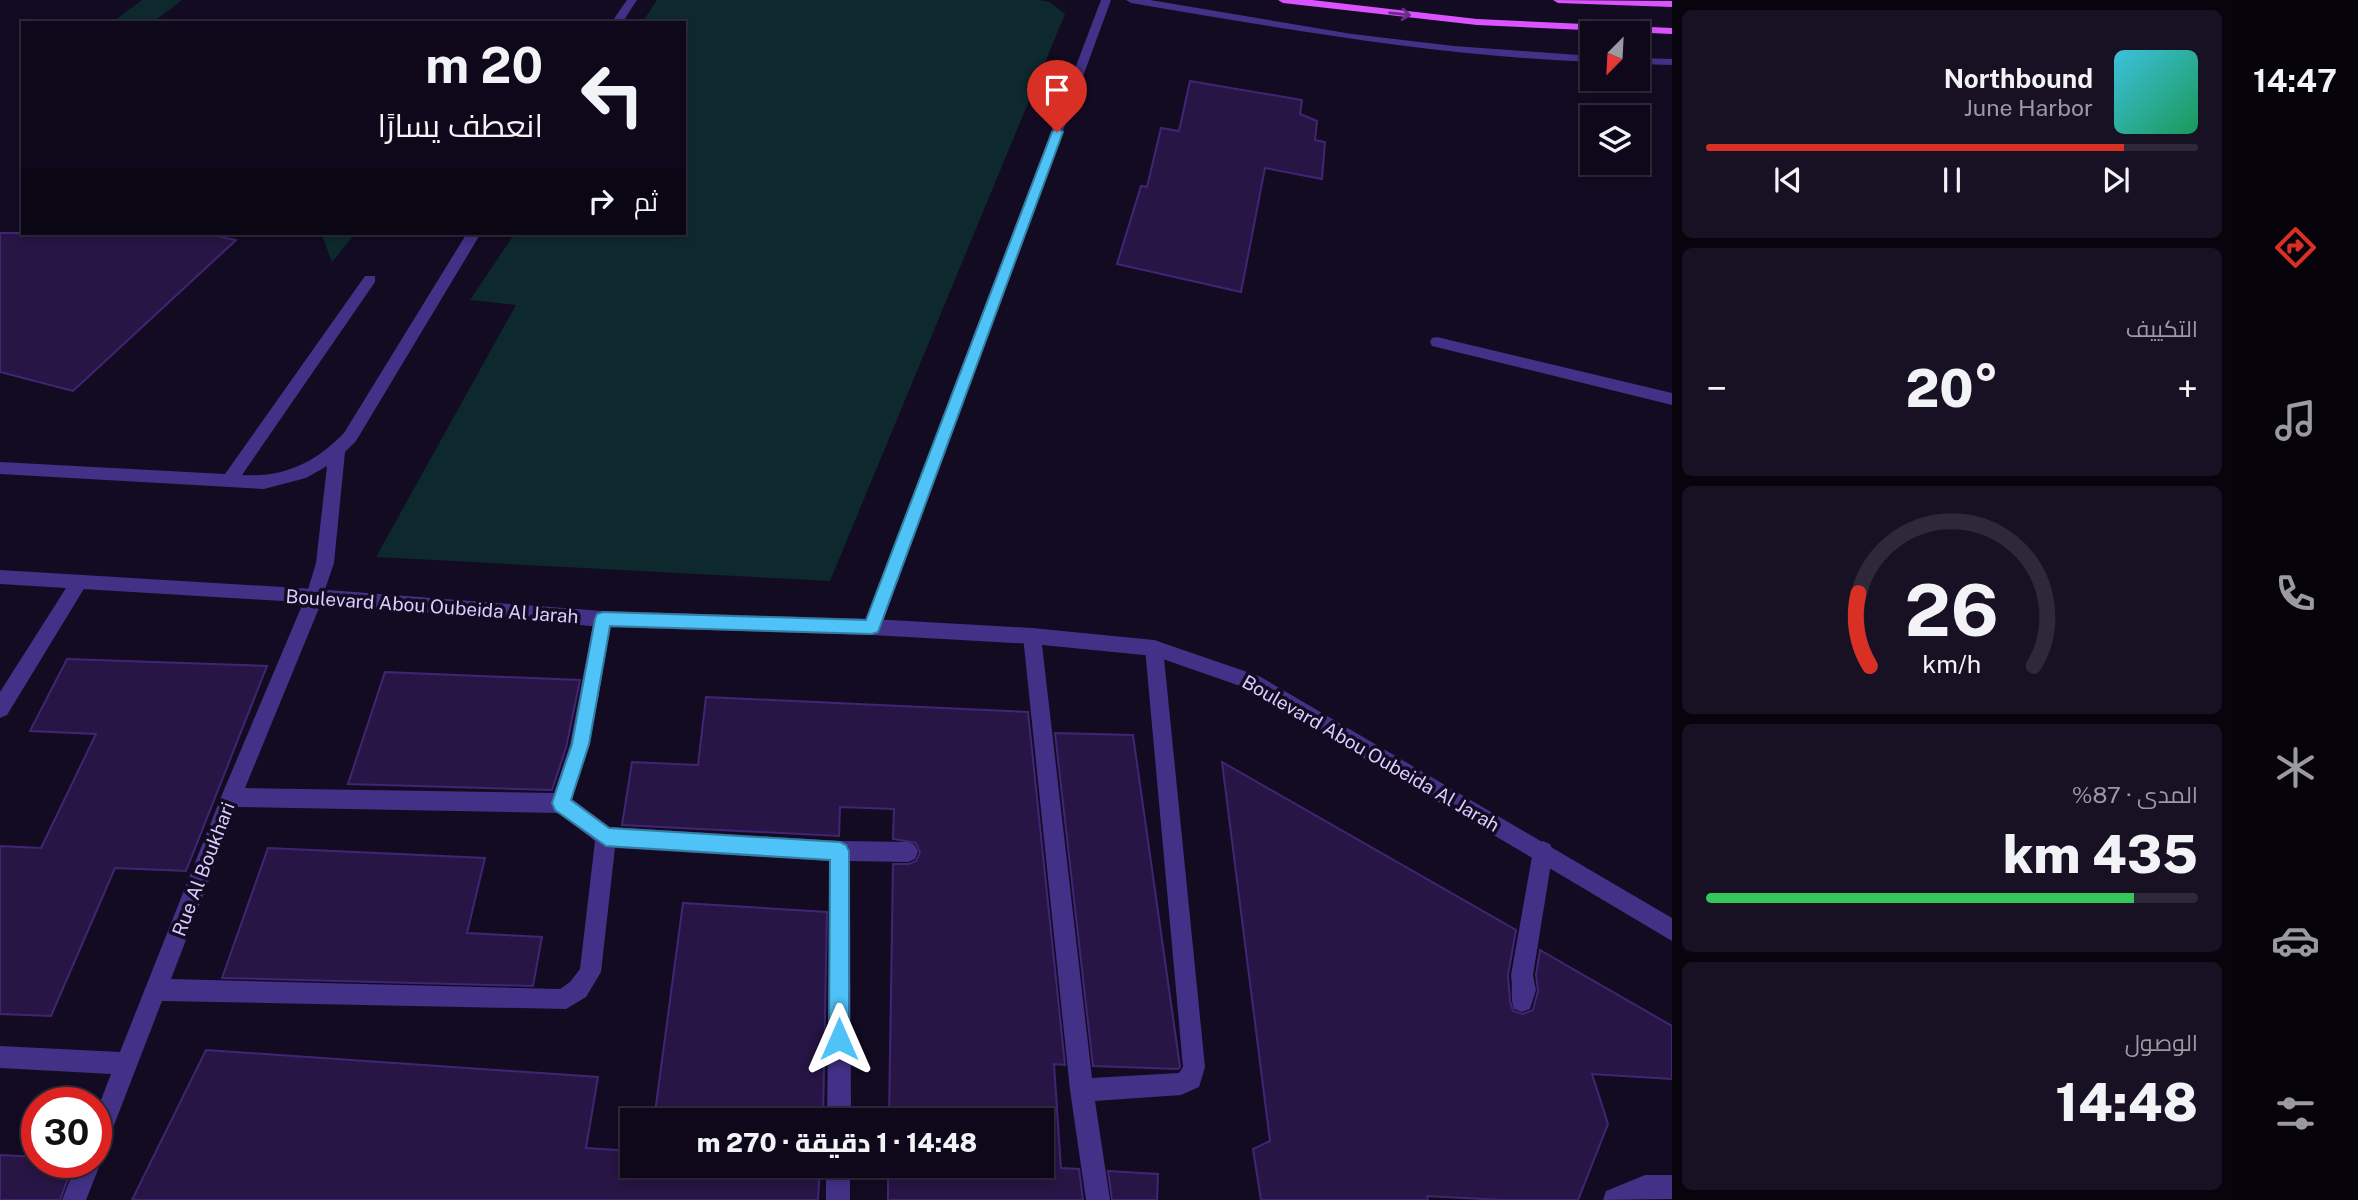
<!DOCTYPE html>
<html lang="ar">
<meta charset="utf-8">
<style>
:root{--surface:#0e081a;--page:#171123;--text:#f1f3f6;--muted:#9b9aa2;--line:#2e2939;--accent:#d93025}
body{margin:0;font-family:"Public Sans",Cairo,sans-serif;background:var(--page);color:var(--text);direction:rtl;height:100vh;display:flex;flex-direction:column;font-size:26px;white-space:nowrap}
*{box-sizing:border-box;margin:0}
p{font-size:23px;color:var(--muted)}
.icon{flex:none;width:38px;height:38px;fill:none;stroke:currentColor;stroke-width:2;stroke-linecap:round;stroke-linejoin:round}
.map{position:relative;flex:1;overflow:hidden;direction:ltr}
.panel{display:flex;flex-direction:column;gap:10px;padding:10px;background:#08040e;width:560px}
.panel>*{flex:none}
.hud{position:absolute;left:21px;top:21px;width:665px;height:214px;border-radius:0px;box-shadow:0 4px 10px #0003,0 0 0 2px var(--line);direction:rtl;background:#0e081a;color:var(--text);overflow:hidden}
.needle{width:46px;rotate:204deg}
.tools{position:absolute;left:1580px;top:21px;display:grid;gap:14px}
.tools a{display:grid;place-items:center;width:70px;height:70px;border-radius:0px;background:var(--surface);box-shadow:0 4px 10px #0003,0 0 0 2px var(--line);font-size:35px}
.speed{position:absolute;left:21px;top:1087px;display:flex;gap:14px;font-size:35px;font-weight:700;text-align:center}
.speed>*{display:grid;place-content:center;width:91px;height:91px;border-radius:50%;background:var(--surface);box-shadow:0 4px 10px #0003,0 0 0 2px var(--line);line-height:1}
.speed .limit{border:10px solid #d22;background:#fff;color:#111}
.pin{position:absolute;display:grid;place-items:center;width:60px;height:60px;color:#fff;margin:-72px -30px;border-radius:50% 50% 50% 0;rotate:-45deg;box-shadow:0 0 7px #0007}
.pin .icon{rotate:45deg}
.me{position:absolute;width:77px;margin:-38px;rotate:0deg;stroke-linejoin:round;filter:drop-shadow(0 0 5px #0008)}
.turn{display:flex;align-items:center;gap:24px;height:147px;padding:0 28px;font-size:32px}
.turn .icon{width:91px;height:91px;stroke-width:2.5}
.turn b{display:block;font-size:49px;line-height:60px}
.then{display:flex;align-items:center;height:66px;padding:0 28px;background:#0003;gap:14px;font-size:26px}
.big{font-size:52px;font-weight:800;line-height:1.1}
.panel .widget{flex:1;display:flex;flex-direction:column;justify-content:center;gap:10px;min-width:0;padding:0 24px;border-radius:10px;background:var(--page)}
.panel .dial{align-items:center;gap:0}
.dial svg{height:182px;overflow:visible;fill:none;stroke:var(--line);stroke-width:7;stroke-linecap:round;text-anchor:middle}
.dial text{fill:var(--text);stroke:none}
.song{display:flex;align-items:center;gap:21px}
.cover{width:84px;height:84px;border-radius:10px;background:linear-gradient(135deg,hsl(190 70% 55%),hsl(150 70% 35%))}
.played{height:7px;border-radius:4px;background:linear-gradient(90deg,var(--accent) 85%,var(--line) 85%)}
.keys{display:flex;justify-content:space-around;direction:ltr}
.heat{display:flex;justify-content:space-between;align-items:center;font-size:38px;direction:ltr}
.charge{height:10px;border-radius:5px;background:linear-gradient(90deg,#34c759 87%,var(--line) 0)}
.trip{position:absolute;left:620px;top:1108px;width:434px;height:70px;border-radius:0px;background:var(--surface);box-shadow:0 4px 10px #0003,0 0 0 2px var(--line);font-weight:800;line-height:70px;text-align:center;direction:rtl}
main{display:flex;flex:1;min-height:0}
.tab-bar{display:flex;flex-direction:column;width:126px;justify-content:space-around;align-items:center;background:#06030a;color:var(--muted)}
.tab-bar .icon{width:49px;height:49px}
.tab-bar .on{color:var(--accent)}
.tab-bar b{font-size:32px;color:var(--text)}
.map>svg:first-child{display:block}
.green{fill:#0d292d}
.building{fill:#271545;stroke:#412573;stroke-width:2}
.lines{fill:none;stroke-linecap:round;stroke-linejoin:round}
.service{fill:#423186;fill-rule:evenodd}
.minor{fill:#423186;fill-rule:evenodd}
.tertiary{fill:#423186;fill-rule:evenodd}
.primary{fill:#da53ff;fill-rule:evenodd}
.oneway{stroke:#6d2b85}
.route{fill:#4fc3f7;stroke:#337fa1;stroke-width:2}
.labels{text-anchor:middle;dominant-baseline:central;stroke-width:7;stroke-linejoin:round;paint-order:stroke}
.street-label{font-size:19px;fill:#daccff;stroke:#130b22}
</style>
<main>
<nav class="tab-bar">
<b>14:47</b>
<svg class="icon on" aria-label="directions" viewBox="0 0 24 24"><path d="M12 3l9 9-9 9-9-9zM9 14v-3h6M13 9l2 2-2 2"/></svg>
<svg class="icon" aria-label="music" viewBox="0 0 24 24"><path d="M9 18V5l10-2v13"/><circle cx="6" cy="18" r="3"/><circle cx="16" cy="16" r="3"/></svg>
<svg class="icon" aria-label="phone" viewBox="0 0 24 24"><path d="M5 4h4l2 5-3 2q2 4 5 5l2-3 5 2v4C11 20 4 13 5 4z"/></svg>
<svg class="icon" aria-label="climate" viewBox="0 0 24 24"><path d="M12 3v18M4 7l16 10M4 17L20 7"/></svg>
<svg class="icon" aria-label="car" viewBox="0 0 24 24"><path d="M5 17H2v-5l4-1 3-4h7l3 4 3 1v5h-3M9 17h6M6 11h13"/><circle cx="7" cy="17" r="2"/><circle cx="17" cy="17" r="2"/></svg>
<svg class="icon" aria-label="filters" viewBox="0 0 24 24"><path d="M4 7h16M4 17h16"/><circle cx="9" cy="7" r="2"/><circle cx="15" cy="17" r="2"/></svg>
</nav>
<section class="panel">
<div class="widget">
<div class="song"><i class="cover"></i><div><b>Northbound</b><p>June Harbor</p></div></div>
<div class="played"></div>
<div class="keys"><svg class="icon" aria-label="previous" viewBox="0 0 24 24"><path d="M18 5L8 12l10 7zM5 5v14"/></svg><svg class="icon" aria-label="pause" viewBox="0 0 24 24"><path d="M8 5v14M16 5v14"/></svg><svg class="icon" aria-label="next" viewBox="0 0 24 24"><path d="M6 5l10 7-10 7zM19 5v14"/></svg></div>
</div>
<div class="widget"><p>التكييف</p>
<div class="heat"><a>−</a><b class="big">20°</b><a>+</a></div>
</div>
<div class="widget dial"><svg viewBox="0 0 100 80">
<path d="M14 69A42 42 0 1 1 86 69"/>
<path d="M14 69A42 42 0 0 1 9 37" stroke="#d93025"/>
<text x="50" y="56" font-size="32" font-weight="700">26</text>
<text x="50" y="72" font-size="11">km/h</text>
</svg></div>
<div class="widget"><p>المدى · 87%</p><b class="big">435 km</b><div class="charge"></div></div>
<div class="widget"><p>الوصول</p><b class="big">14:48</b></div>
</section>
<div class="map">
<svg width="1672" height="1200" viewBox="0 0 1672 1200">
<rect width="100%" height="100%" fill="#130b22"/>
<!-- green -->
<g class="green">
<polygon points="142,0 182,0 152,23 111,23"/>
<polygon points="657,0 1039,0 1050,2 1065,14 830,581 376,557 516,305 470,300 515,233 684,233 684,23 642,23"/>
<polygon points="321,233 356,233 332,262"/>
</g>
<!-- building -->
<g class="building">
<polygon points="1190,81 1302,100 1300,114 1317,121 1315,140 1325,142 1322,179 1265,168 1241,292 1117,264 1141,186 1147,187 1161,128 1179,131"/>
<polygon points="0,233 201,233 236,240 73,391 0,372"/>
<polygon points="67,659 267,666 186,871 115,868 51,1016 0,1014 0,846 41,848 96,734 30,731"/>
<polygon points="385,672 580,680 566,748 552,790 348,784"/>
<polygon points="706,697 1028,712 1065,1065 1054,1064 1061,1168 1079,1169 1083,1200 888,1200 888,1166 1041,1166 1041,1120 889,1120 893,864 909,864 916,861 920,853 916,843 893,839 894,809 840,807 839,836 622,825 632,762 698,765"/>
<polygon points="1055,733 1133,735 1180,1067 1178,1069 1093,1066"/>
<polygon points="1222,762 1516,930 1508,975 1510,1001 1513,1011 1523,1014 1533,1010 1538,991 1536,975 1540,950 1672,1026 1672,1079 1592,1074 1608,1124 1578,1200 1501,1200 1427,1196 1428,1200 1261,1200 1253,1149 1270,1141"/>
<polygon points="268,848 485,858 467,933 542,937 533,986 222,978"/>
<polygon points="683,903 827,912 823,1120 654,1120"/>
<polygon points="206,1050 598,1077 586,1148 632,1151 632,1166 820,1166 818,1200 132,1200"/>
<polygon points="0,1155 37,1157 37,1162 74,1162 60,1200 0,1200"/>
<polygon points="1108,1171 1158,1174 1157,1200 1112,1200"/>
</g>
<g class="lines">
<!-- service -->
<g class="service">
<polygon points="627,0 637,0 622,23 611,23"/>
<path d="M1126,0H1150L1352,34L1454,46L1592,56V62C1437,56 1284,29 1131,3Z"/>
<polygon points="1638,58 1672,59 1672,65 1638,64"/>
<path d="M467,233H481L356,441L345,452L334,563L321,601L315,603L309,601L306,596L316,563L327,466L306,478L264,489L0,474V462L225,474L365,276H375V282L242,475C284,478 316,462 344,433Z"/>
</g>
<!-- minor -->
<g class="minor">
<polygon points="1101,0 1111,0 881,627 878,632 872,635 866,632 863,627"/>
<polygon points="1437,337 1672,393 1672,405 1432,346 1430,342 1432,338"/>
<polygon points="79,575 85,577 88,582 85,587 7,715 0,718 0,692 73,577"/>
<path d="M315,589L321,591L324,596L245,788L554,793L570,744L594,619L597,614L603,611L609,614L612,619L590,744L572,799L610,827L840,841L908,842L915,845L918,852L915,859L908,862L850,861L851,1120H827L830,861L615,848L601,972L586,997L566,1009L162,1001L104,1151L98,1154L101,1162L86,1200H62L77,1162H96V1113L111,1074L0,1068V1046L120,1052L221,797L306,596L309,591ZM237,807L558,813L595,841L580,969L570,982L560,989L171,979Z"/>
<polygon points="1032,628 1038,630 1041,636 1092,1078 1179,1073 1183,1067 1145,648 1148,642 1154,640 1160,642 1163,648 1205,1067 1199,1087 1181,1095 1095,1101 1110,1200 1086,1200 1070,1090 1023,636 1026,630"/>
<path d="M1543,841L1550,844L1553,851L1533,975L1536,990L1530,1009L1522,1012L1514,1009C1510,998 1513,987 1511,975L1533,851L1536,844Z"/>
<rect x="826" y="1166" width="24" height="34"/>
<polygon points="1645,1175 1672,1175 1672,1199 1603,1200 1606,1191"/>
</g>
<!-- tertiary -->
<polygon class="tertiary" points="0,570 315,589 603,611 872,619 1032,628 1154,640 1259,676 1672,918 1672,941 1246,688 1154,656 1032,644 872,635 603,627 315,603 0,584"/>
<!-- primary -->
<g class="primary">
<polygon points="1278,0 1312,0 1477,19 1672,28 1672,34 1477,25 1283,3"/>
<polygon points="1553,0 1672,1 1672,7 1558,3"/>
</g>
</g>
<!-- one-way arrows -->
<defs><path id="oneway-shaft" d="M-6 0H5M1.5-3L5.5 0L1.5 3" fill="none" stroke-width="1.6" stroke-linecap="round" stroke-linejoin="round" transform="scale(1.75)"/></defs>
<use class="oneway" href="#oneway-shaft" transform="translate(1400 14) rotate(6)"/>
<!-- route -->
<polygon class="route" points="1057,128 1063,132 878,632 872,634 610,626 589,744 571,800 609,828 840,842 846,845 849,851 849,1039 846,1047 839,1050 832,1047 829,1039 830,860 606,846 555,810 552,803 572,744 595,619 597,614 603,612 866,620 1052,132"/>
<g class="labels">
<!-- street labels -->
<g class="street-label">
<text transform="translate(432 606) rotate(4)">Boulevard Abou Oubeida Al Jarah</text>
<text transform="translate(1371 753) rotate(30)">Boulevard Abou Oubeida Al Jarah</text>
<text transform="translate(203 869) rotate(-69)">Rue Al Boukhari</text>
</g>
</g>
</svg>
<div class="tools">
<a><svg class="needle" viewBox="-14 -14 28 28"><path d="M0-13l5 13h-10z" fill="#e53935"/><path d="M0 13l5-13h-10z" fill="#9b9aa2"/></svg></a>
<a><svg class="icon" aria-label="layers" viewBox="0 0 24 24"><path d="M12 4l9 5-9 5-9-5zM3 14l9 5 9-5"/></svg></a>
</div>
<div class="speed"><div class="limit">30</div></div>
<div class="pin" style="left:1057px;top:132px;background:#d93025"><svg class="icon" aria-label="arrive" viewBox="0 0 24 24"><path d="M6 21V4h12l-3 4 3 4H6"/></svg></div>
<svg class="me" style="left:839px;top:1039px" viewBox="-20 -20 40 40"><path d="M0-17L14 15 0 8-14 15z" fill="#4fc3f7" stroke="#fff" stroke-width="4"/></svg>
<div class="trip">14:48 · 1 دقيقة · 270 m</div>
<div class="hud">
<div class="turn"><svg class="icon" aria-label="left" viewBox="0 0 24 24"><path d="M17 20v-9H6M10 6l-5 5 5 5"/></svg><div><b>20 m</b>انعطف يسارًا</div></div>
<div class="then">ثم<svg class="icon" aria-label="right" viewBox="0 0 24 24"><path d="M7 20v-9h11M14 6l5 5-5 5"/></svg></div>
</div>
</div>
</main>
